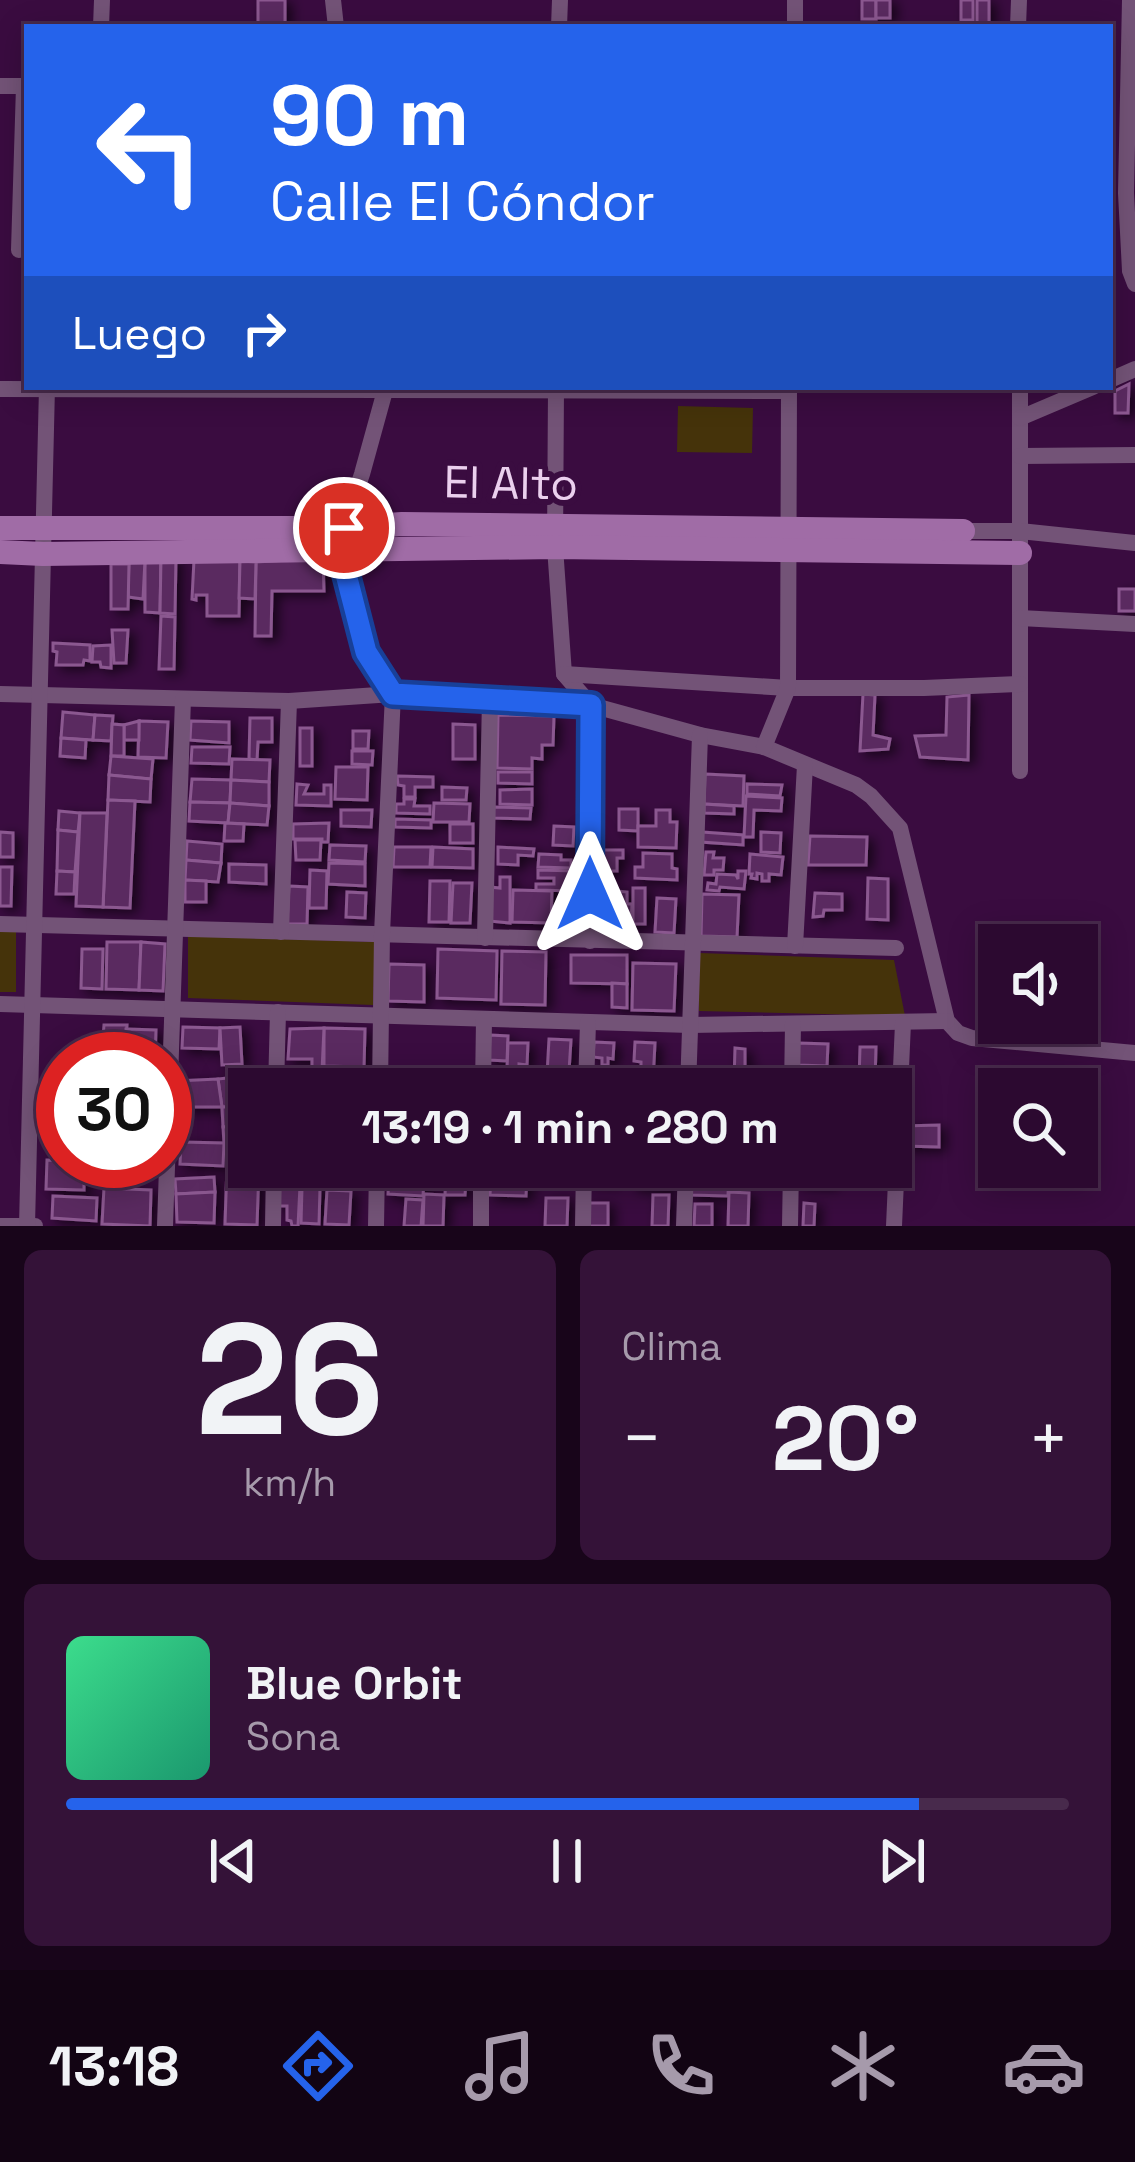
<!DOCTYPE html>
<html lang="es">
<meta charset="utf-8">
<style>
:root{--surface:#2c0930;--page:#341238;--text:#f1f3f6;--muted:#a69aab;--line:#482a4c;--accent:#2563eb}
body{margin:0;font-family:"Space Grotesk",sans-serif;background:var(--page);color:var(--text);height:100vh;display:flex;flex-direction:column;font-size:45px;white-space:nowrap}
*{box-sizing:border-box;margin:0}
p{font-size:39px;color:var(--muted)}
.icon{flex:none;width:66px;height:66px;fill:none;stroke:currentColor;stroke-width:2;stroke-linecap:round;stroke-linejoin:round}
.map{position:relative;height:1226px;overflow:hidden}
.sheet{display:flex;flex-direction:column;gap:24px;padding:24px;background:#18051a;flex:1}
.sheet>*{flex:none}
.guide{position:absolute;left:24px;top:24px;width:1089px;height:366px;border-radius:0px;box-shadow:0 6px 30px #0003,0 0 0 3px var(--line);background:#2563eb;color:#fff;overflow:hidden}
.controls{position:absolute;left:978px;top:924px;display:grid;gap:24px}
.controls a{display:grid;place-items:center;width:120px;height:120px;border-radius:0px;background:var(--surface);box-shadow:0 6px 30px #0003,0 0 0 3px var(--line);font-size:60px}
.speed{position:absolute;left:36px;top:1032px;display:flex;gap:24px;font-size:60px;font-weight:700;text-align:center}
.speed>*{display:grid;place-content:center;width:156px;height:156px;border-radius:50%;background:var(--surface);box-shadow:0 6px 30px #0003,0 0 0 3px var(--line);line-height:1}
.speed .limit{border:18px solid #d22;background:#fff;color:#111}
.pin{position:absolute;display:grid;place-items:center;width:102px;height:102px;color:#fff;margin:-51px;border:6px solid #fff;border-radius:50%;box-shadow:0 3px 12px #0007}
.me{position:absolute;width:132px;margin:-66px;rotate:0deg;stroke-linejoin:round;filter:drop-shadow(0 0 9px #0008)}
.turn{display:flex;align-items:center;gap:42px;height:252px;padding:0 48px;font-size:54px}
.turn .icon{width:156px;height:156px;stroke-width:2.5}
.turn b{display:block;font-size:84px;line-height:102px}
.then{display:flex;align-items:center;height:114px;padding:0 48px;background:#0003;gap:24px;font-size:45px}
.big{font-size:90px;font-weight:700;line-height:1.1}
.sheet .widget{flex:1;display:flex;flex-direction:column;justify-content:center;gap:18px;min-width:0;padding:0 42px;border-radius:18px;background:var(--page)}
.sheet .dial{align-items:center;gap:0}
.dial b{font-size:156px;line-height:1}
.song{display:flex;align-items:center;gap:36px}
.cover{width:144px;height:144px;border-radius:18px;background:linear-gradient(135deg,hsl(150 70% 55%),hsl(160 70% 35%))}
.played{height:12px;border-radius:6px;background:linear-gradient(90deg,var(--accent) 85%,var(--line) 85%)}
.keys{display:flex;justify-content:space-around;direction:ltr}
.heat{display:flex;justify-content:space-between;align-items:center;font-size:66px;direction:ltr}
.sheet .tiles{flex:1;display:grid;gap:24px;grid-template-columns:1fr 1fr}
.widget:last-child{grid-column:span 2}
.trip{position:absolute;left:228px;top:1068px;width:684px;height:120px;border-radius:0px;background:var(--surface);box-shadow:0 6px 30px #0003,0 0 0 3px var(--line);font-weight:700;line-height:120px;text-align:center}
.tabs{display:flex;height:192px;justify-content:space-around;align-items:center;background:#120413;color:var(--muted)}
.tabs .icon{width:84px;height:84px}
.tabs .current{color:var(--accent)}
.tabs b{font-size:54px;color:var(--text)}
.map>svg:first-child{display:block}
.green{fill:#45330a}
.building{fill:#5a2b60;stroke:#8b5990;stroke-width:3;filter:url(#shadow)}
.lines{fill:none;stroke-linecap:round;stroke-linejoin:round}
.street{stroke:#735377;stroke-width:16}
.secondary{stroke:#a06ca6;stroke-width:24}
.route-casing{stroke:#184099;stroke-width:30}
.route{stroke:#2563eb;stroke-width:21}
.labels{text-anchor:middle;dominant-baseline:central;stroke-width:12;stroke-linejoin:round;paint-order:stroke}
.street-label{font-size:45px;fill:#ebd0ee;stroke:#3a0c40}
</style>
<div class="map">
<svg width="1135" height="1226" viewBox="0 0 1135 1226">
<defs>
<filter id="shadow"><feDropShadow dx="6" dy="4" stdDeviation="6" flood-color="#0009"/></filter>
</defs>
<rect width="100%" height="100%" fill="#3a0c40"/>
<!-- green -->
<g class="green">
<polygon points="678,406 753,408 752,453 677,452"/>
<polygon points="0,931 16,932 16,992 0,992"/>
<polygon points="188,936 375,942 373,1005 188,998"/>
<polygon points="699,953 894,960 905,1016 699,1011"/>
</g>
<!-- building -->
<g class="building">
<rect x="258" y="0" width="27" height="26"/>
<rect x="862" y="0" width="14" height="19"/>
<rect x="876" y="0" width="14" height="18"/>
<rect x="961" y="0" width="12" height="20"/>
<rect x="977" y="0" width="12" height="27"/>
<polygon points="1129,384 1128,413 1115,413 1115,391"/>
<polygon points="145,557 161,558 160,613 145,612"/>
<polygon points="176,557 175,614 160,613 161,558"/>
<polygon points="129,558 145,560 143,599 128,597"/>
<polygon points="323,558 324,591 272,591 271,636 255,636 256,562"/>
<polygon points="194,560 240,561 239,616 207,616 207,595 196,595 196,600 192,599"/>
<polygon points="240,561 256,562 255,599 239,598"/>
<polygon points="111,564 129,564 128,609 111,609"/>
<rect x="1119" y="589" width="16" height="22"/>
<polygon points="161,616 175,617 174,669 159,669"/>
<polygon points="112,630 128,630 126,663 114,663"/>
<polygon points="53,643 90,645 90,661 84,660 83,665 56,665 57,652 53,651"/>
<polygon points="111,645 111,668 101,667 100,662 92,662 93,646"/>
<polygon points="863,694 875,695 873,735 890,739 888,749 860,751"/>
<polygon points="969,695 968,760 920,757 915,736 946,735 947,697"/>
<polygon points="63,712 95,715 93,740 61,738"/>
<polygon points="95,715 113,716 111,741 93,740"/>
<polygon points="498,715 554,716 553,745 542,745 542,759 532,758 532,769 497,768"/>
<polygon points="250,718 272,718 272,742 258,742 257,760 249,759"/>
<polygon points="139,721 168,722 166,758 138,757"/>
<polygon points="139,721 139,740 124,740 124,725"/>
<polygon points="191,721 229,722 229,743 190,740"/>
<polygon points="112,724 124,725 124,756 111,756"/>
<polygon points="453,724 475,725 475,759 453,759"/>
<rect x="300" y="728" width="12" height="38"/>
<polygon points="353,731 369,731 368,749 353,749"/>
<polygon points="61,738 86,740 85,758 60,756"/>
<polygon points="192,747 230,747 229,764 191,763"/>
<polygon points="352,751 373,751 372,765 352,764"/>
<polygon points="111,756 153,759 151,779 109,775"/>
<polygon points="232,759 270,760 269,782 231,780"/>
<polygon points="336,767 368,767 367,800 335,799"/>
<polygon points="498,772 532,772 532,784 498,783"/>
<polygon points="705,774 744,776 743,806 704,804"/>
<polygon points="109,775 151,779 150,802 108,800"/>
<polygon points="397,776 433,777 433,787 415,787 415,797 404,797 404,786 398,785"/>
<polygon points="192,779 231,780 230,803 190,802"/>
<polygon points="231,780 269,782 269,806 230,803"/>
<polygon points="297,784 308,785 304,794 324,794 324,785 331,785 331,806 296,805"/>
<polygon points="747,784 782,785 780,796 747,794"/>
<polygon points="442,787 467,788 466,800 442,800"/>
<polygon points="532,789 532,805 500,804 500,790"/>
<polygon points="746,796 782,798 781,811 754,810 753,837 744,837"/>
<polygon points="404,799 415,799 414,806 430,806 430,814 396,813 396,804 404,804"/>
<polygon points="108,800 135,801 130,908 103,907"/>
<polygon points="190,802 230,803 228,823 189,821"/>
<polygon points="230,803 269,806 267,825 228,823"/>
<polygon points="434,803 470,804 469,822 433,822"/>
<polygon points="704,804 734,806 734,814 704,813"/>
<polygon points="493,807 531,808 530,819 492,818"/>
<polygon points="619,809 638,809 638,831 619,830"/>
<polygon points="341,810 372,810 371,827 341,826"/>
<polygon points="656,810 670,810 670,822 677,822 676,848 638,847 638,826 656,826"/>
<polygon points="59,811 80,813 78,832 58,830"/>
<polygon points="80,813 107,813 103,907 76,906"/>
<polygon points="395,819 431,820 431,828 395,827"/>
<polygon points="225,823 244,824 243,841 224,841"/>
<polygon points="329,823 328,842 322,842 322,839 293,839 293,824"/>
<rect x="450" y="824" width="23" height="19"/>
<polygon points="554,826 574,827 573,846 553,845"/>
<polygon points="58,830 78,832 75,872 57,871"/>
<polygon points="0,832 13,833 13,857 0,857"/>
<polygon points="702,832 743,835 743,845 701,842"/>
<polygon points="761,832 781,833 780,853 761,852"/>
<polygon points="810,836 867,837 866,865 808,865"/>
<polygon points="295,840 321,840 320,860 296,860"/>
<polygon points="187,841 222,844 221,863 186,860"/>
<polygon points="330,845 366,846 365,862 329,860"/>
<polygon points="394,847 431,847 430,867 393,867"/>
<polygon points="433,847 473,849 473,868 432,867"/>
<polygon points="498,847 534,849 533,856 518,855 518,865 498,864"/>
<polygon points="596,850 623,850 623,858 617,858 617,871 601,871 601,857 596,857"/>
<polygon points="706,852 714,852 713,858 724,858 723,870 714,870 714,875 704,875"/>
<polygon points="643,853 672,854 672,868 677,869 677,880 635,878 635,867 643,867"/>
<polygon points="539,854 561,855 561,860 571,860 571,868 538,867"/>
<polygon points="750,854 783,857 781,875 769,874 769,881 762,881 762,874 757,873 757,879 751,878 752,874 749,874"/>
<polygon points="186,860 221,863 218,882 185,880"/>
<polygon points="329,863 365,864 365,886 328,884"/>
<polygon points="229,864 266,865 266,884 229,882"/>
<polygon points="0,867 12,867 11,906 0,906"/>
<polygon points="310,870 327,871 326,908 309,908"/>
<polygon points="538,870 576,871 575,891 536,890 536,884 554,884 554,878 538,878"/>
<polygon points="57,871 75,872 74,894 56,894"/>
<polygon points="738,871 746,871 744,889 720,887 719,891 707,890 708,883 716,884 717,874 736,875 738,879"/>
<polygon points="500,877 510,877 510,923 489,921 489,887 500,888"/>
<polygon points="868,878 888,879 888,920 867,919"/>
<polygon points="185,880 206,881 206,902 185,902"/>
<polygon points="430,881 450,881 449,922 429,922"/>
<polygon points="453,883 472,883 470,923 451,923"/>
<polygon points="289,886 308,887 307,924 287,924"/>
<rect x="633" y="888" width="12" height="36"/>
<polygon points="513,890 552,891 551,923 512,922"/>
<polygon points="617,891 627,892 627,904 632,904 631,922 616,921"/>
<polygon points="347,892 366,893 365,918 346,917"/>
<polygon points="815,893 842,894 842,910 824,910 823,916 813,917"/>
<polygon points="702,894 739,895 737,937 701,936"/>
<polygon points="657,898 676,899 674,933 655,932"/>
<polygon points="107,942 141,942 139,990 106,989"/>
<polygon points="141,942 165,944 163,991 139,990"/>
<polygon points="82,949 103,949 102,989 81,988"/>
<polygon points="438,949 497,951 496,1000 437,998"/>
<polygon points="502,951 546,952 545,1005 501,1004"/>
<polygon points="571,955 627,955 627,984 571,983"/>
<polygon points="633,963 676,964 674,1011 632,1010"/>
<polygon points="389,964 424,965 424,1002 388,1001"/>
<polygon points="612,983 627,984 627,1008 612,1007"/>
<polygon points="104,1025 127,1025 125,1053 102,1052"/>
<polygon points="183,1027 220,1028 219,1049 182,1048"/>
<polygon points="240,1027 242,1064 222,1065 220,1028"/>
<polygon points="324,1028 365,1029 364,1067 324,1066"/>
<polygon points="324,1028 322,1071 312,1070 312,1059 288,1059 290,1029"/>
<polygon points="126,1029 156,1030 155,1059 125,1059"/>
<polygon points="490,1035 508,1036 507,1061 489,1060"/>
<polygon points="549,1039 571,1040 569,1071 560,1071 560,1075 547,1075"/>
<polygon points="594,1042 614,1043 613,1059 608,1058 608,1065 602,1065 602,1058 593,1057"/>
<polygon points="635,1042 655,1043 653,1081 634,1080 634,1070 641,1070 641,1062 634,1061"/>
<polygon points="508,1043 528,1043 527,1065 519,1064 519,1070 507,1070"/>
<polygon points="798,1043 828,1044 827,1066 797,1065"/>
<polygon points="860,1047 876,1047 875,1081 859,1081"/>
<polygon points="735,1048 745,1049 745,1069 754,1069 754,1082 734,1081"/>
<polygon points="328,1068 363,1070 363,1089 327,1089"/>
<polygon points="286,1069 318,1071 317,1087 285,1086"/>
<polygon points="494,1071 528,1072 527,1089 493,1089"/>
<polygon points="255,1075 255,1089 249,1089 249,1107 222,1107 218,1079"/>
<polygon points="427,1076 464,1077 464,1089 427,1089"/>
<rect x="537" y="1076" width="33" height="13"/>
<polygon points="218,1079 222,1107 177,1107 176,1081"/>
<polygon points="593,1081 633,1082 632,1089 593,1089"/>
<polygon points="836,1083 881,1084 881,1089 835,1089"/>
<polygon points="222,1107 249,1107 249,1127 223,1127"/>
<polygon points="939,1125 939,1147 902,1146 903,1126"/>
<polygon points="223,1127 249,1127 249,1144 224,1143"/>
<polygon points="181,1142 224,1143 223,1166 180,1164"/>
<polygon points="47,1160 84,1161 84,1190 46,1189"/>
<polygon points="227,1166 259,1168 257,1225 225,1224"/>
<polygon points="284,1167 314,1167 313,1180 297,1180 297,1175 284,1175"/>
<polygon points="595,1167 614,1167 614,1181 590,1180 590,1173 594,1173"/>
<polygon points="633,1167 671,1168 670,1187 633,1186"/>
<polygon points="691,1167 729,1167 728,1196 690,1195"/>
<polygon points="799,1167 830,1167 830,1184 799,1182"/>
<polygon points="491,1172 527,1173 526,1196 490,1195"/>
<polygon points="389,1175 424,1177 423,1196 388,1194"/>
<polygon points="446,1175 460,1175 460,1181 466,1181 465,1195 445,1195"/>
<polygon points="214,1177 215,1192 176,1194 175,1179"/>
<polygon points="279,1185 300,1186 298,1226 292,1226 291,1221 287,1220 287,1206 278,1206"/>
<polygon points="104,1188 151,1190 150,1226 102,1224"/>
<polygon points="302,1188 320,1188 319,1224 301,1223"/>
<polygon points="327,1190 351,1191 349,1225 325,1224"/>
<polygon points="215,1192 214,1223 177,1222 176,1194"/>
<polygon points="729,1192 749,1193 748,1226 728,1226"/>
<polygon points="424,1194 444,1195 443,1226 423,1226"/>
<polygon points="653,1195 669,1195 668,1226 652,1226"/>
<polygon points="53,1196 97,1198 96,1221 52,1218"/>
<polygon points="546,1198 568,1198 567,1226 545,1226"/>
<polygon points="406,1199 423,1200 421,1226 404,1226"/>
<rect x="588" y="1203" width="20" height="23"/>
<polygon points="804,1203 815,1204 814,1226 803,1226"/>
<polygon points="695,1204 712,1204 712,1226 694,1226"/>
</g>
<g class="lines">
<!-- street -->
<g class="street">
<polyline points="333,0 336,27"/>
<polyline points="795,0 795,27"/>
<polyline points="1130,0 1126,193 1130,271 1135,284"/>
<polyline points="101,27 102,0"/>
<polyline points="559,27 560,0"/>
<polyline points="1018,27 1019,0"/>
<polyline points="0,86 27,86"/>
<polyline points="19,250 24,86"/>
<polyline points="1110,380 1135,369"/>
<polyline points="556,387 555,547 564,674 591,705 590,941"/>
<polyline points="1020,387 1020,771"/>
<polyline points="0,389 789,391"/>
<polyline points="1020,418 1093,387"/>
<polyline points="1020,456 1135,455"/>
<polyline points="963,531 1020,531 1135,543"/>
<polyline points="1020,618 1135,624"/>
<polyline points="564,674 788,688 924,688 1020,684"/>
<polyline points="0,694 289,701 393,694 591,705 700,735 764,747 856,785 871,796 900,828 947,1021 958,1033 972,1038 1135,1053"/>
<polyline points="764,747 788,688 789,387"/>
<polyline points="0,924 896,948"/>
<polyline points="281,932 289,701"/>
<polyline points="485,938 490,699"/>
<polyline points="795,946 805,765"/>
<polyline points="0,1004 690,1025 947,1021"/>
<polyline points="276,1089 278,1012"/>
<polyline points="380,1089 382,934 393,694 366,652 340,551 344,528 362,474 386,387"/>
<polyline points="483,1089 484,1019"/>
<polyline points="586,1089 588,1022"/>
<polyline points="688,1089 700,735"/>
<polyline points="792,1089 793,1024"/>
<polyline points="0,1226 35,1226"/>
<polyline points="27,1226 47,387"/>
<polyline points="165,1226 183,699"/>
<polyline points="273,1226 274,1167"/>
<polyline points="376,1226 377,1167"/>
<polyline points="481,1226 481,1167"/>
<polyline points="583,1226 584,1167"/>
<polyline points="684,1226 686,1167"/>
<polyline points="790,1226 791,1167"/>
<polyline points="894,1226 903,1023"/>
</g>
<!-- secondary -->
<g class="secondary">
<polyline points="0,528 344,528 402,524 963,531"/>
<polyline points="0,552 43,554 555,547 1020,553"/>
</g>
</g>
<g class="lines">
<!-- route casing -->
<g class="route-casing">
<polyline id="route" points="344,528 340,551 366,652 393,694 591,705 590,894"/>
</g>
<!-- route -->
<use href="#route" class="route"/>
</g>
<g class="labels">
<!-- street labels -->
<g class="street-label">
<text transform="translate(511 483) rotate(1)">El Alto</text>
</g>
</g>
</svg>
<div class="controls">
<a><svg class="icon" aria-label="sound" viewBox="0 0 24 24"><path d="M4 9h4l5-4v14l-5-4H4zM17 9q2 3 0 6"/></svg></a>
<a><svg class="icon" aria-label="search" viewBox="0 0 24 24"><circle cx="10" cy="10" r="6"/><path d="M15 15l6 6"/></svg></a>
</div>
<div class="speed"><div class="limit">30</div></div>
<div class="pin" style="left:344px;top:528px;background:#d93025"><svg class="icon" aria-label="arrive" viewBox="0 0 24 24"><path d="M6 21V4h12l-3 4 3 4H6"/></svg></div>
<svg class="me" style="left:590px;top:894px" viewBox="-20 -20 40 40"><path d="M0-17L14 15 0 8-14 15z" fill="#2563eb" stroke="#fff" stroke-width="4"/></svg>
<div class="trip">13:19 · 1 min · 280 m</div>
<div class="guide">
<div class="turn"><svg class="icon" aria-label="left" viewBox="0 0 24 24"><path d="M17 20v-9H6M10 6l-5 5 5 5"/></svg><div><b>90 m</b>Calle El Cóndor</div></div>
<div class="then">Luego<svg class="icon" aria-label="right" viewBox="0 0 24 24"><path d="M7 20v-9h11M14 6l5 5-5 5"/></svg></div>
</div>
</div>
<section class="sheet">
<div class="tiles">
<div class="widget dial"><b>26</b><p>km/h</p></div>
<div class="widget"><p>Clima</p>
<div class="heat"><a>−</a><b class="big">20°</b><a>+</a></div>
</div>
<div class="widget">
<div class="song"><i class="cover"></i><div><b>Blue Orbit</b><p>Sona</p></div></div>
<div class="played"></div>
<div class="keys"><svg class="icon" aria-label="previous" viewBox="0 0 24 24"><path d="M18 5L8 12l10 7zM5 5v14"/></svg><svg class="icon" aria-label="pause" viewBox="0 0 24 24"><path d="M8 5v14M16 5v14"/></svg><svg class="icon" aria-label="next" viewBox="0 0 24 24"><path d="M6 5l10 7-10 7zM19 5v14"/></svg></div>
</div>
</div>
</section>
<nav class="tabs">
<b>13:18</b>
<svg class="icon current" aria-label="directions" viewBox="0 0 24 24"><path d="M12 3l9 9-9 9-9-9zM9 14v-3h6M13 9l2 2-2 2"/></svg>
<svg class="icon" aria-label="music" viewBox="0 0 24 24"><path d="M9 18V5l10-2v13"/><circle cx="6" cy="18" r="3"/><circle cx="16" cy="16" r="3"/></svg>
<svg class="icon" aria-label="phone" viewBox="0 0 24 24"><path d="M5 4h4l2 5-3 2q2 4 5 5l2-3 5 2v4C11 20 4 13 5 4z"/></svg>
<svg class="icon" aria-label="climate" viewBox="0 0 24 24"><path d="M12 3v18M4 7l16 10M4 17L20 7"/></svg>
<svg class="icon" aria-label="car" viewBox="0 0 24 24"><path d="M5 17H2v-5l4-1 3-4h7l3 4 3 1v5h-3M9 17h6M6 11h13"/><circle cx="7" cy="17" r="2"/><circle cx="17" cy="17" r="2"/></svg>
</nav>
